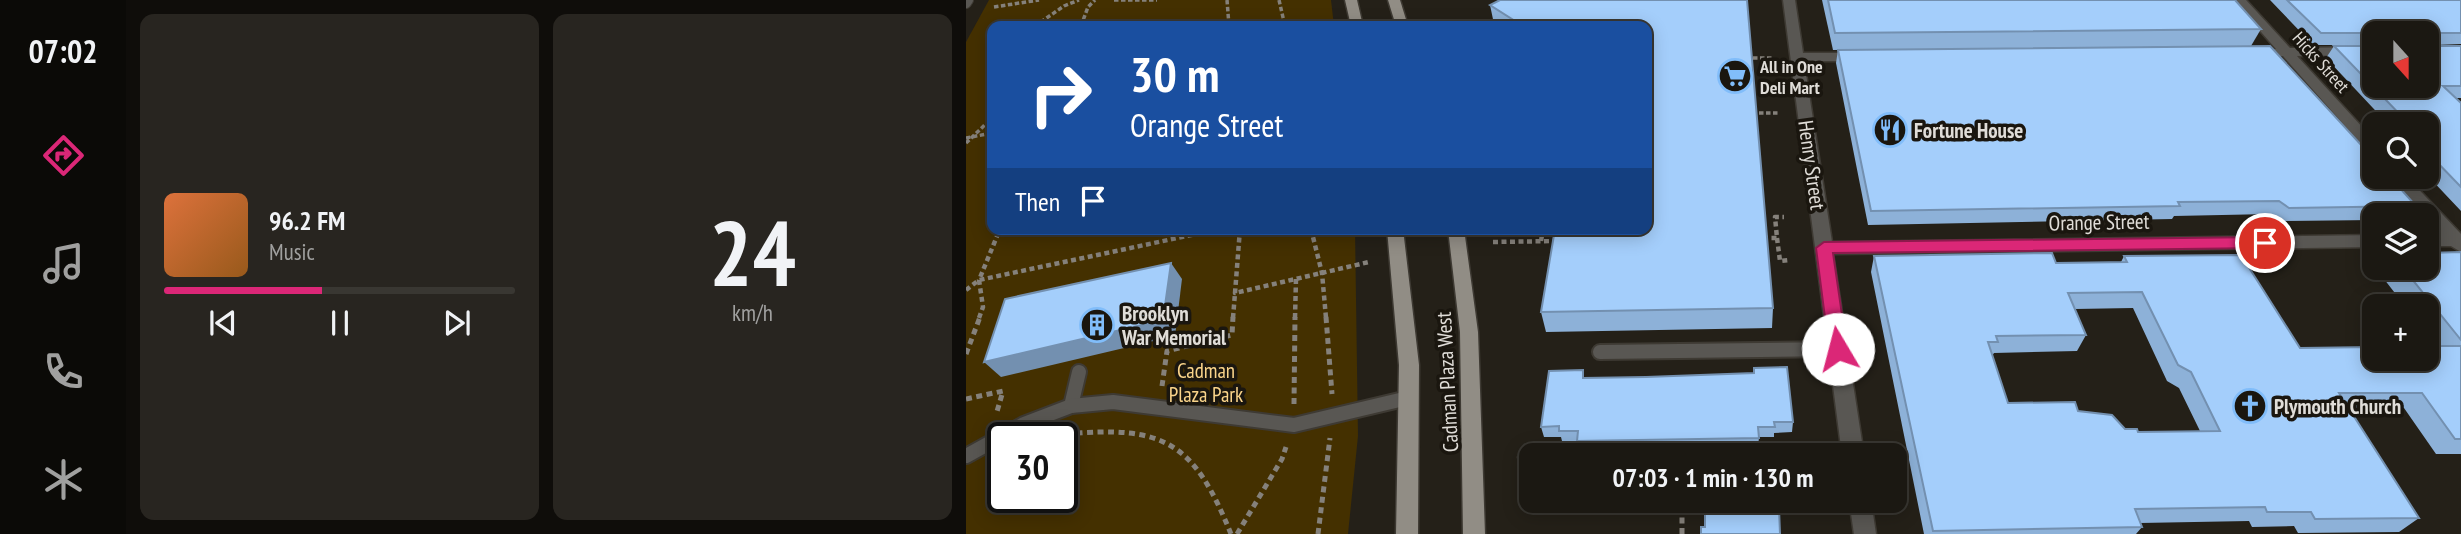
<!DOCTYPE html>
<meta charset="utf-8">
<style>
:root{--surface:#1b1812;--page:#282520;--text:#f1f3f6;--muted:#a0a09f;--line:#393732;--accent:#db2777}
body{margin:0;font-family:"PT Sans Narrow",sans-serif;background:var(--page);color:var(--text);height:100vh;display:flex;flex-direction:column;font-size:26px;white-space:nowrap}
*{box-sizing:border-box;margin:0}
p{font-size:23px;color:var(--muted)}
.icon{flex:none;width:38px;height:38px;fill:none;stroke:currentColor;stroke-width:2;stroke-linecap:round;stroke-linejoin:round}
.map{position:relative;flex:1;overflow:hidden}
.details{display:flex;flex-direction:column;gap:14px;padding:14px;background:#0f0d0a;width:840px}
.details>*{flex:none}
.top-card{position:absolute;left:21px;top:21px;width:665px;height:214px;border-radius:14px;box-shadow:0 4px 18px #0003,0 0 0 2px var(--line);background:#1a4fa0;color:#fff;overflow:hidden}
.needle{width:46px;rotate:159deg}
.controls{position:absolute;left:1396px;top:21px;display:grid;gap:14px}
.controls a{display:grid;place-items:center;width:77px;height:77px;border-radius:14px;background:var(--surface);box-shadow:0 4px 18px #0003,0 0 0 2px var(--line);font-size:35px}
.speed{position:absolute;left:21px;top:422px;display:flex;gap:14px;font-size:35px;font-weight:700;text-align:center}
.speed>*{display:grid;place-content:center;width:91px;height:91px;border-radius:50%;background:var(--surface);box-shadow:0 4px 18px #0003,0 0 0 2px var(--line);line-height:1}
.speed .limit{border:4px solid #111;border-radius:10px;background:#fff;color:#111}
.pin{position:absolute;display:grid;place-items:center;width:60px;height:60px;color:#fff;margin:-30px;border:4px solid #fff;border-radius:50%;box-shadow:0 2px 7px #0007}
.me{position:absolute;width:77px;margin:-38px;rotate:352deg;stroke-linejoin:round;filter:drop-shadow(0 0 5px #0008)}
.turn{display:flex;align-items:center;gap:24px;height:147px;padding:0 28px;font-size:32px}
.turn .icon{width:91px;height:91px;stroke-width:2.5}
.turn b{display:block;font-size:49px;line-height:60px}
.then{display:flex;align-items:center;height:66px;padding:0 28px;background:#0003;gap:14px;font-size:26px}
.details .tile{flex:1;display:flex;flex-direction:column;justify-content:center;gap:10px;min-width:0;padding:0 24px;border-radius:14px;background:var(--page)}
.details .dial{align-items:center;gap:0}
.dial b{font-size:91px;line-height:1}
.song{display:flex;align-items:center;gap:21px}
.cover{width:84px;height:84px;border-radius:10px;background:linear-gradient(135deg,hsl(20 70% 55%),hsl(30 70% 35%))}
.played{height:7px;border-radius:4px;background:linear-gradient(90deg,var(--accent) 45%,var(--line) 45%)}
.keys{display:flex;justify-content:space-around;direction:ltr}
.details .tiles{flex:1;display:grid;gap:14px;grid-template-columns:repeat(2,1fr)}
.trip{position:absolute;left:553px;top:443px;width:388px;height:70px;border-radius:14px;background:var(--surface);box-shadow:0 4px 18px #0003,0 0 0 2px var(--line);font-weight:600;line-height:70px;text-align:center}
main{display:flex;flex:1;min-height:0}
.tab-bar{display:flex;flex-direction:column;width:126px;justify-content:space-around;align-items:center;background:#0b0a07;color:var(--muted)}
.tab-bar .icon{width:49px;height:49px}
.tab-bar .active{color:var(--accent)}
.tab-bar b{font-size:32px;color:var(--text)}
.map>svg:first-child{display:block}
.green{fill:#443000;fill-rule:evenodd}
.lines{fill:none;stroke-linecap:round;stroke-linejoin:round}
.service-far1-casing{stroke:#3e3a33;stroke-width:12}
.service-casing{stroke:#3e3a33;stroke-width:18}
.minor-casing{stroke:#3e3a33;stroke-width:3}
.primary-casing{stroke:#3e3a33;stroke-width:3}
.path-far2{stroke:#85817b;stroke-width:3.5;stroke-dasharray:4.5 2.5;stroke-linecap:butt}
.path-far1{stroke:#85817b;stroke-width:4.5;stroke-dasharray:5 3.5;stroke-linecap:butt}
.path{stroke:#85817b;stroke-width:5;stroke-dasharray:6 4.5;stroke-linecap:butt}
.service-far1{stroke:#595753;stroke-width:10}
.service{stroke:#595753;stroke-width:14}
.minor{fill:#595753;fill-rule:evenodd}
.primary{fill:#918d85;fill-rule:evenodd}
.wall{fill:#8db1d8;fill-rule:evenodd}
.shaded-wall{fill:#7390b0}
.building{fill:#a4cefb;stroke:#7390b0;stroke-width:2;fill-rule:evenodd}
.route{fill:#db2777;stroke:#8e194d;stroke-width:2}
.labels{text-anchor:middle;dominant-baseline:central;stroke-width:7;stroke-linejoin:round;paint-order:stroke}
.far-street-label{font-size:18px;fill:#e0ddd8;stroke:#1a160f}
.far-poi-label{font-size:18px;font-weight:bold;fill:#e0ddd8;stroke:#1a160f;text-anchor:start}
.poi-label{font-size:21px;font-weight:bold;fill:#e0ddd8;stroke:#1a160f;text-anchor:start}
.street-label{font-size:21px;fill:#e0ddd8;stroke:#1a160f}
.park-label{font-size:21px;fill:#fad48a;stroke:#1a160f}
</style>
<main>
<nav class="tab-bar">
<b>07:02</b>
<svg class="icon active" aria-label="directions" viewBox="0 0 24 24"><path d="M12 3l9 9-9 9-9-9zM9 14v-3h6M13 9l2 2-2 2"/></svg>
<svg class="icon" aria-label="music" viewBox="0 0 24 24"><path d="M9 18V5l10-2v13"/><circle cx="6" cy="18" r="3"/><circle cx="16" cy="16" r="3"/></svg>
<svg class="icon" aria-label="phone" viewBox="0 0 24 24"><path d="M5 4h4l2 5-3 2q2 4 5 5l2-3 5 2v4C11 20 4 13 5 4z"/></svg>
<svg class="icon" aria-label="climate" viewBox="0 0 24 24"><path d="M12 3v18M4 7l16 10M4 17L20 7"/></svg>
</nav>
<section class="details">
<div class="tiles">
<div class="tile">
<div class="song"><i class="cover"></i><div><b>96.2 FM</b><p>Music</p></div></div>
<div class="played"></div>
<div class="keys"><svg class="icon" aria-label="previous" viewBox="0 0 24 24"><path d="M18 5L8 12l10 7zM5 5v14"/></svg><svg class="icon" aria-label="pause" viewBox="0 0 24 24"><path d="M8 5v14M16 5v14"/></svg><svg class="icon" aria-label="next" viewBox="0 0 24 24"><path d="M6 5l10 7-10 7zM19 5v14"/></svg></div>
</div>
<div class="tile dial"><b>24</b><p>km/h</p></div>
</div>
</section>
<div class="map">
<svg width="1495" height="534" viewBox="0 0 1495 534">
<rect width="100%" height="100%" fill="#242018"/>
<!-- green -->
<path class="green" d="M23,0H365L368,26H26V229H389L392,436L382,534H0V42ZM37,438H96V497H37Z"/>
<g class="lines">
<!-- service-far1 casing -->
<g class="service-far1-casing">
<polyline id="service-far1" points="0,3 2,0"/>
</g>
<!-- service casing -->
<g class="service-casing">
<g id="service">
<polyline points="634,352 872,349"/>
<polyline points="105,406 113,372"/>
<polyline points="0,456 58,424 105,406 147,402 328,425 442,398"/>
</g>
</g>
<!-- minor casing -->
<g class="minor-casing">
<g id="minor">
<polygon points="817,0 829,0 837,53 894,53 901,57 894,61 838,61 866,242 1409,235 1409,247 867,254 898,455 876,455"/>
<polygon points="1267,0 1280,0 1324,48 1409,47 1409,55 1331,56 1409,141 1409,156 1404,154 1317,56 1281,56 1281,50 1310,49"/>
<polygon points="1424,177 1441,177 1495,234 1495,252 1485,246 1461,246 1461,234 1474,234 1461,219 1461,215 1458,215"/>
<polygon points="883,500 905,500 910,534 888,534"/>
</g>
</g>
<!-- primary casing -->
<g class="primary-casing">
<g id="primary">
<polygon points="379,0 391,0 397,26 385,26"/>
<polygon points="422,0 434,0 442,26 430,26"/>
<polygon points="421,229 437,229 453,365 452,534 430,534 433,365"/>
<polygon points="482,229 498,229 512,332 519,534 497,534 494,332"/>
</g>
</g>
<!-- path-far2 -->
<g class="path-far2">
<polyline points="148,0 191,0"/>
<polyline points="261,0 263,26"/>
<polyline points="313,0 319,26"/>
<polyline points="28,7 73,0"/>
<polyline points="69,26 98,6 113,0"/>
<polyline points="115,26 122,7 129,0"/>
<polyline points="780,58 807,58"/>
<polyline points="786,113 813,113"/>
<polyline points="0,138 26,133"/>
<polyline points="0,143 26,118"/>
</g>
<!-- path-far1 -->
<g class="path-far1">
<polyline points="274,229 269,293 403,262"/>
<polyline points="345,229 356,273 360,318"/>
<polyline points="797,238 811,238 809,217 818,217"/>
<polyline points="811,238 814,261 823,260"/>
<polyline points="575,241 577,229"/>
<polyline points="527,242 591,241"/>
<polyline points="0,290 13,280 254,229"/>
<polyline points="13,318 17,307 13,280 34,229"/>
<polyline points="267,318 269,293"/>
<polyline points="329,318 330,279"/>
</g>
<!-- path -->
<g class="path">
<polyline points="360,317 366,394"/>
<polyline points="0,354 14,317"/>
<polyline points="196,386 201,351 266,335 267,317"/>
<polyline points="0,399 37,391 30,415"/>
<polyline points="328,404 329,317"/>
<path d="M100,434C198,425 228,442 265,534"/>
<polyline points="551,459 565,458"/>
<polyline points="789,500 789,508"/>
<polyline points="808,508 850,507"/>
<polyline points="271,534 316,459 320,447"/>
<polyline points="352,534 364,438"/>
<polyline points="716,534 716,509 743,509"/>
</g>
<!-- service-far1 -->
<use href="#service-far1" class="service-far1"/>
<!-- service -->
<use href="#service" class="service"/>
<!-- minor -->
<use href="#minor" class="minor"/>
<!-- primary -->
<use href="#primary" class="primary"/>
</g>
<!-- wall -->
<g class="wall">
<polygon points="781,0 807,308 806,328 580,332 575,312 681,26 531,26 528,24 524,5"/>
<polygon points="856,0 1269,0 1295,29 1285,46 867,50"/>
<polygon points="1304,0 1495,0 1495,44 1469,45 1495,46 1495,98 1489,98 1495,103 1495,211 1461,175 1461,124 1422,124 1360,58 1368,46 1409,86 1461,33 1409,33 1409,45 1347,45"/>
<polygon points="872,50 1450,206 1442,215 1409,215 1409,220 1314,221 1304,214 1208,216 1206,219 902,225 870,63"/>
<path d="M1495,252V454H1470L1438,408L1383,409L1453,518L1433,532L1332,533L1328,526L1286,527L1283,521L1174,523L1176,527L1170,534H958L905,272L908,256L1090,263L1155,262L1158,256L1334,348L1470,346L1461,335V306H1439L1411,270L1412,268H1437ZM1167,308L1201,381L1213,388L1234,431L1172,432L1159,429L1112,411L1042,403L1026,356L1028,353L1111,351L1120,335L1109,309Z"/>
<polygon points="788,368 827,422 826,432 808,433 808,437 793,437 792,448 613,451 611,441 596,441 595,437 578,437 575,427 619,378 680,377 787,373"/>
</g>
<!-- shaded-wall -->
<polygon class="shaded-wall" points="205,263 216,279 209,336 35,377 18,362"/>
<!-- building -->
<g class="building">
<polygon points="534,0 781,0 807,308 575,312 589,229 681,229 681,26 557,26 524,5"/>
<polygon points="862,0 1269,0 1295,29 869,33"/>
<polygon points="1321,0 1495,0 1495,33 1468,33 1467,43 1470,46 1495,46 1495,86 1477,86 1495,103 1495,187 1466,157 1473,157 1461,143 1461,124 1443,124 1368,46 1409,46 1409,86 1461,86 1461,33 1355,33"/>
<polygon points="1304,46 1409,160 1409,177 1424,177 1450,206 1323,208 1313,201 1212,202 1214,206 905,211 872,50"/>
<polygon points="1495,252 1495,340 1437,268 1461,268 1461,253"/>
<path d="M1086,253L1090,263L1161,262L1158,256L1275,255L1334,348L1409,347V359H1461V346H1495V439H1489L1456,393H1373L1453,518L1349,519L1345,512H1301L1299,507L1169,509L1176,527L967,531L908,256ZM1176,292L1212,365L1225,372L1254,431L1172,432L1171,429H1159L1146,415L1112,411L1109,402L1042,403L1022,342H1032L1030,336L1120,335L1102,293Z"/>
<polygon points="205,263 197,320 18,362 39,299"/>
<polygon points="821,367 827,422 808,422 809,427 792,427 793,438 611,441 612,431 593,431 593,426 575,427 583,371 617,370 617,378 680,377 788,373 788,368"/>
<polygon points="813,507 814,534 735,534 735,527 739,527 739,508"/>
</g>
<!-- route -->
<polygon class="route" points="1299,237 1307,243 1299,248 867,253 881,349 878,354 866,354 863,349 850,248 858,242"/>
<!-- icons -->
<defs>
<g id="supermarket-ring" transform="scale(1.75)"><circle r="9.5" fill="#1a160f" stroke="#81bdfa" stroke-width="1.5"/><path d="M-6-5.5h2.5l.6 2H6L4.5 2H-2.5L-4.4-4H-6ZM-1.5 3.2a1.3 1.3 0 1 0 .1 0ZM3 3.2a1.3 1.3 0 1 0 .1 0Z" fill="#81bdfa"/></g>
<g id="restaurant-ring" transform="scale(1.75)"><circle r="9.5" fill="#1a160f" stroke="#81bdfa" stroke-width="1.5"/><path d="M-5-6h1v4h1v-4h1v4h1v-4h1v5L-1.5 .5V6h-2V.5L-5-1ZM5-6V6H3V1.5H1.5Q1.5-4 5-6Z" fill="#81bdfa"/></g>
<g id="building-ring" transform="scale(1.75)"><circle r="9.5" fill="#1a160f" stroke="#81bdfa" stroke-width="1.5"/><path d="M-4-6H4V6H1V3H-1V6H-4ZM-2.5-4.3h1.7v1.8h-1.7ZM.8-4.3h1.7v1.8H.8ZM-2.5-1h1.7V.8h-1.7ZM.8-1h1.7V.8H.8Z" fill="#81bdfa"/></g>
<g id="church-ring" transform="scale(1.75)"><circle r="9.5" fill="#1a160f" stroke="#81bdfa" stroke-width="1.5"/><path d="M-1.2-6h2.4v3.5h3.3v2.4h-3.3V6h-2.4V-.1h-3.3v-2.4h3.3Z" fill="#81bdfa"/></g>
</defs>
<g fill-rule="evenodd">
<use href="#supermarket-ring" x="769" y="76"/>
<use href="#restaurant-ring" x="924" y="130"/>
<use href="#building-ring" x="131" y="325"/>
<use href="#church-ring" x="1284" y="406"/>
</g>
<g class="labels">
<!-- far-street labels -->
<g class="far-street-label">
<text transform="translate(1355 62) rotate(48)">Hicks Street</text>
</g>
<!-- far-poi labels -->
<g class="far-poi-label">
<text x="794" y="66">All in One<tspan x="794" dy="21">Deli Mart</tspan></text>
</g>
<!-- poi labels -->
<g class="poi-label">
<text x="948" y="130">Fortune House</text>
<text x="156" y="313">Brooklyn<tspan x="156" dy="24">War Memorial</tspan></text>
<text x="1308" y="406">Plymouth Church</text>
</g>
<!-- street labels -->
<g class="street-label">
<text transform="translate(846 165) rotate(82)">Henry Street</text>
<text transform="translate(1133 222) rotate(-1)">Orange Street</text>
<text transform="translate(481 382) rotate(-93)">Cadman Plaza West</text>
</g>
<!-- park labels -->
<g class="park-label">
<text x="240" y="370">Cadman<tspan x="240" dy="24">Plaza Park</tspan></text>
</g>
</g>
</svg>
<div class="controls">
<a><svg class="needle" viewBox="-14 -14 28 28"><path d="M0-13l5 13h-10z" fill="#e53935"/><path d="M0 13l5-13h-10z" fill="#a0a09f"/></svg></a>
<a><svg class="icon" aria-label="search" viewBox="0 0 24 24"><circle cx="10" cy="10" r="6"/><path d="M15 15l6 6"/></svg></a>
<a><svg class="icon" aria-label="layers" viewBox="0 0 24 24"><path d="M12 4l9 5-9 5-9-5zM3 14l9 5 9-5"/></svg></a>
<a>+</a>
</div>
<div class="speed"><div class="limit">30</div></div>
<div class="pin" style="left:1299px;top:243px;background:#d93025"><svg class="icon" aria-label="arrive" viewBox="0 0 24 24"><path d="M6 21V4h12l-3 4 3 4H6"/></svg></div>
<svg class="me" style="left:872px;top:349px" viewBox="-20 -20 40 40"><circle r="19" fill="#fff"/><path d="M0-13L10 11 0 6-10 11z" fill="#db2777"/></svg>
<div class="trip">07:03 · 1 min · 130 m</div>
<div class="top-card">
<div class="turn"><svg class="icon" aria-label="right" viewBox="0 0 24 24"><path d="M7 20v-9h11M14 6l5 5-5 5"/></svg><div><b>30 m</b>Orange Street</div></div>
<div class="then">Then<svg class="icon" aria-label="arrive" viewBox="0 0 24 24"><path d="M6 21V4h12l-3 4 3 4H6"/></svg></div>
</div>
</div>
</main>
